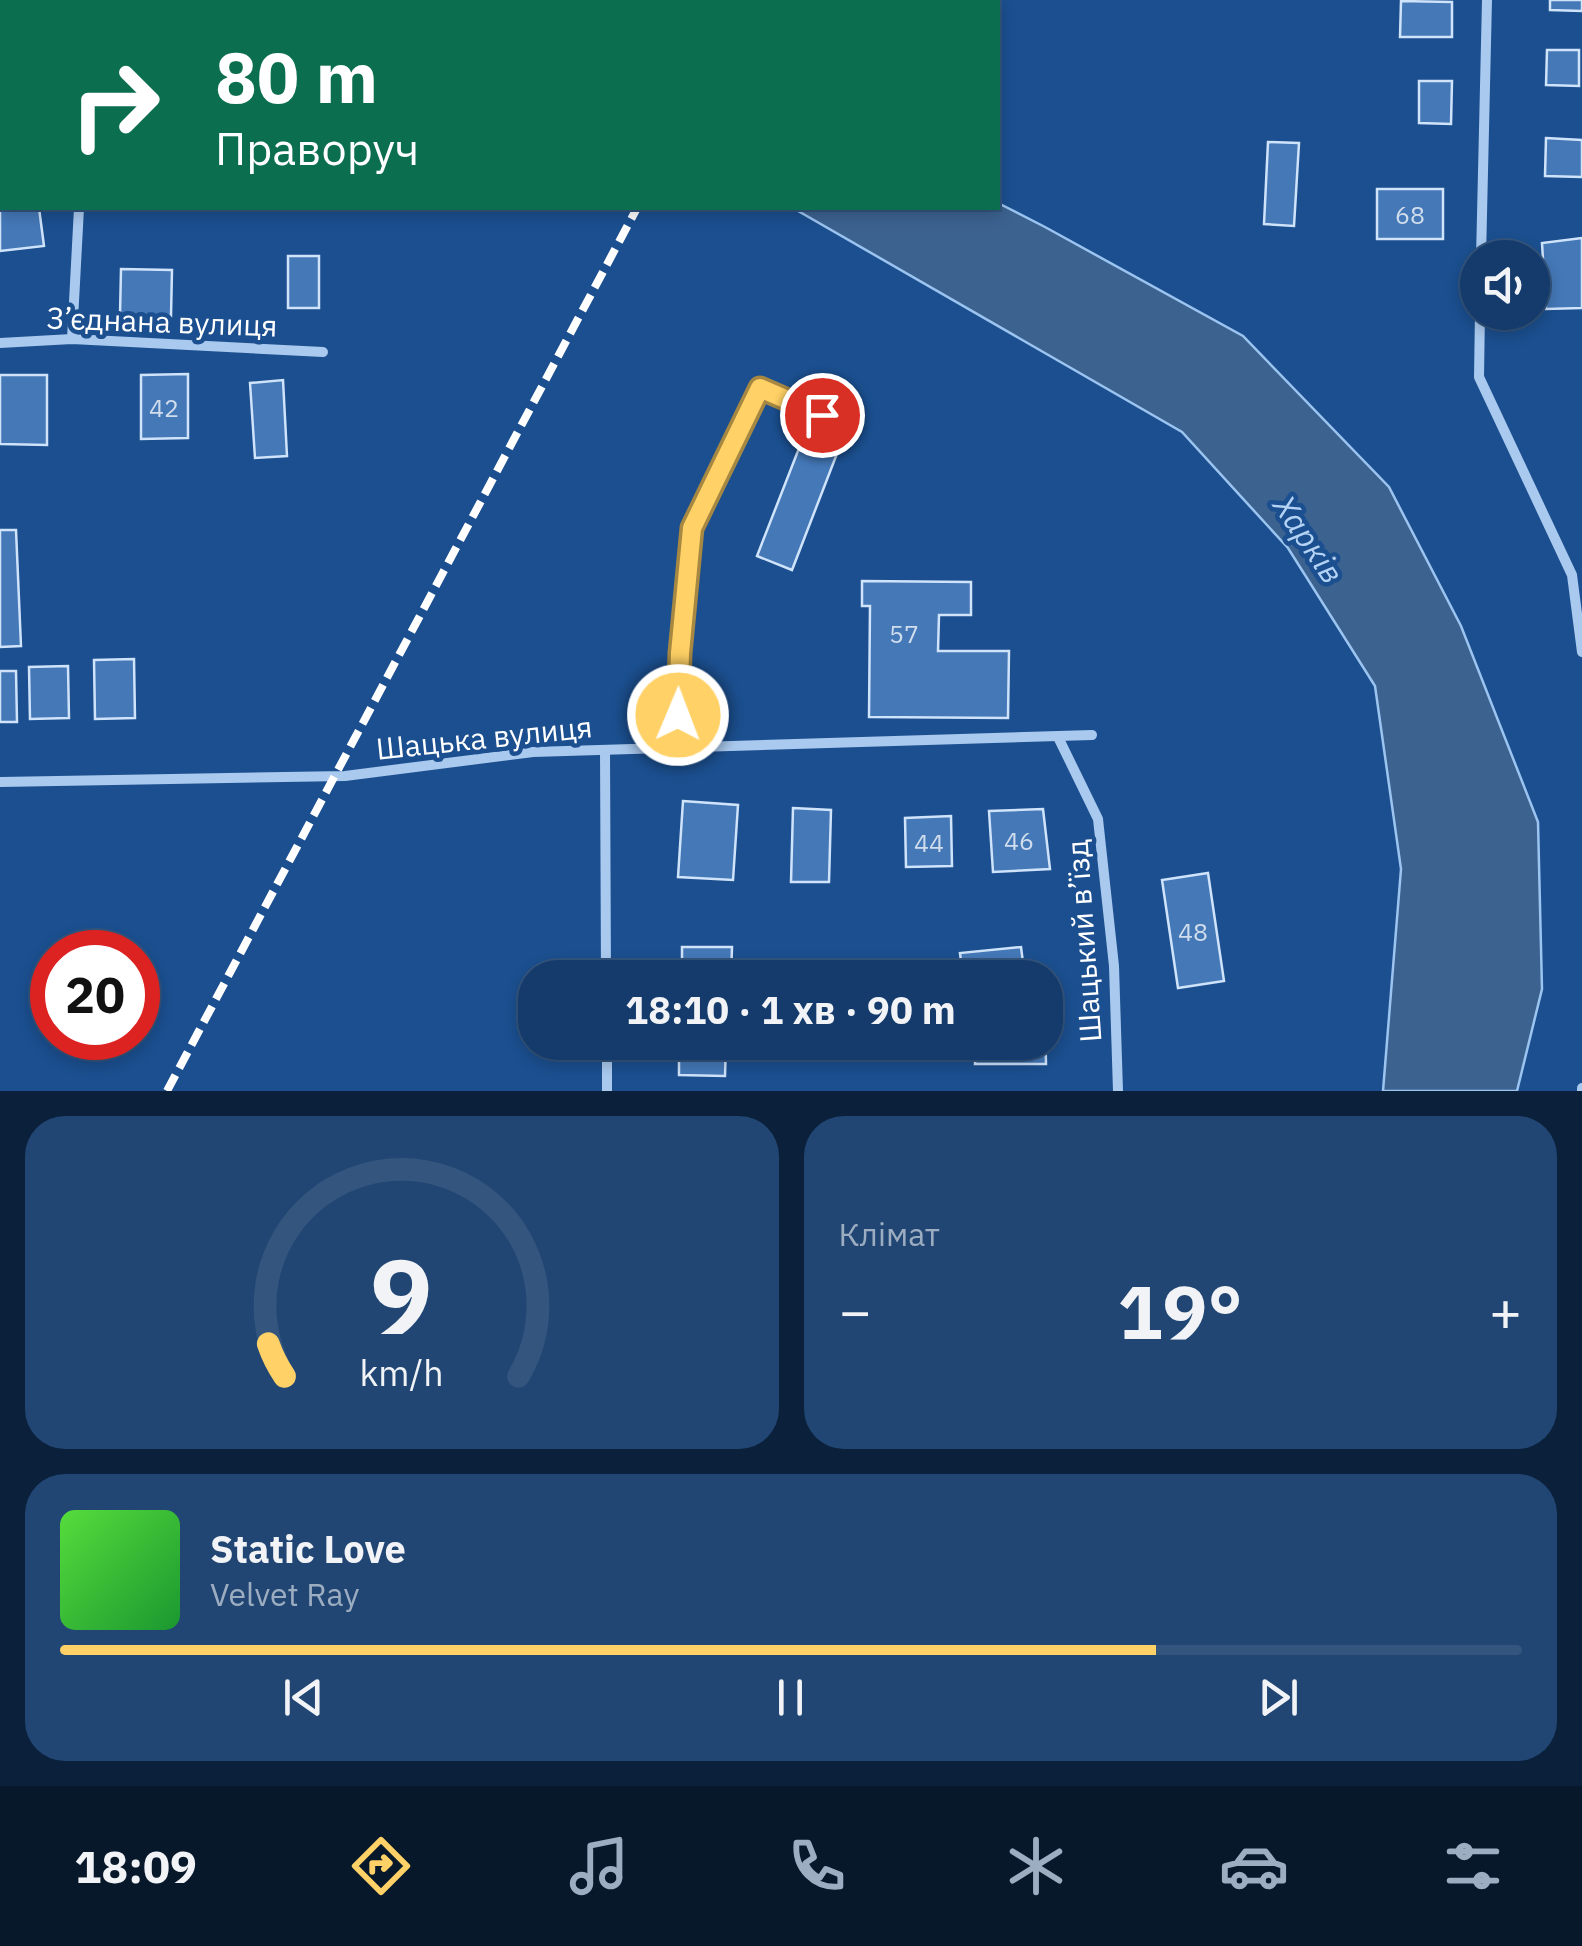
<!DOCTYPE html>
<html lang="uk">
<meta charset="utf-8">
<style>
:root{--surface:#143b6b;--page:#214673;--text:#f1f3f6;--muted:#9dadc1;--line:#33557e;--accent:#ffd166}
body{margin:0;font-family:"IBM Plex Sans",sans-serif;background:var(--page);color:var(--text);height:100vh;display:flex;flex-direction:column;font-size:38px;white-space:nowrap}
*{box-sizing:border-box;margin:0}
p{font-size:32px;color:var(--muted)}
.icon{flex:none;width:55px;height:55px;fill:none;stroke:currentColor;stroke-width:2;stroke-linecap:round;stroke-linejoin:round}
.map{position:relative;height:1091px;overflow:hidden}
.sheet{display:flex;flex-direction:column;gap:25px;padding:25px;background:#0b203b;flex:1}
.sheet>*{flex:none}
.top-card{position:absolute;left:0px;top:0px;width:1000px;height:210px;box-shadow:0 5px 15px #0003,0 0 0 2px var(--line);background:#0b6e4f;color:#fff;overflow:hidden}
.buttons{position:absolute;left:1460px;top:240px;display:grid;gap:20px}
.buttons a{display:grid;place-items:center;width:90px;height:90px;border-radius:50%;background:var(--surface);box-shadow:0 5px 15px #0003,0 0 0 2px var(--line);font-size:50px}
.speed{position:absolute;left:30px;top:930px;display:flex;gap:20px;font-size:50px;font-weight:700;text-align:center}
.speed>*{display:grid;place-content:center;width:130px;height:130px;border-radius:50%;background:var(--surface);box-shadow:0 5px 15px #0003,0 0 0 2px var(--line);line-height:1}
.speed .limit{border:15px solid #d22;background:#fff;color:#111}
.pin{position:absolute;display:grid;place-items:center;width:85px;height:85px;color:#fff;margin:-42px;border:5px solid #fff;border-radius:50%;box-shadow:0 2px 10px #0007}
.me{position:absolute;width:110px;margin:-55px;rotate:1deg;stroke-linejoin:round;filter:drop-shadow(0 0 8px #0008)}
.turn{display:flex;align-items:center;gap:35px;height:210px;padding:0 50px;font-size:45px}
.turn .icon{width:130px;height:130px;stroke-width:2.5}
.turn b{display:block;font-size:70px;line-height:85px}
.big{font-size:75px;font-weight:700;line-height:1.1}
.sheet .widget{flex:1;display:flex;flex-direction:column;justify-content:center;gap:15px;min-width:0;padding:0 35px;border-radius:40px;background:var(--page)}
.sheet .dial{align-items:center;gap:0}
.dial svg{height:260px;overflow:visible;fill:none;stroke:var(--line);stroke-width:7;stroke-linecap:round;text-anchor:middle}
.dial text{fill:var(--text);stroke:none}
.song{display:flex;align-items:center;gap:30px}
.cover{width:120px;height:120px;border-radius:15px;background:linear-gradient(135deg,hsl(110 70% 55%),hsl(130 70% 35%))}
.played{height:10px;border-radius:5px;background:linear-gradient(90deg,var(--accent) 75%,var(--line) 75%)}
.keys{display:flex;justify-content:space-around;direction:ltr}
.heat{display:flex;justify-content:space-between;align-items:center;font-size:55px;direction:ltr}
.sheet .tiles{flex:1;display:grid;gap:25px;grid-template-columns:1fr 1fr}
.widget:last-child{grid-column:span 2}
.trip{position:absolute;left:518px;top:960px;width:545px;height:100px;border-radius:40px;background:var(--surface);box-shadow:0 5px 15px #0003,0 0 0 2px var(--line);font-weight:700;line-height:100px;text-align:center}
.dock{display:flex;height:160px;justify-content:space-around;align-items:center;background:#08182b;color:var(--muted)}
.dock .icon{width:70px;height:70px}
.dock .active{color:var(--accent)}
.dock b{font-size:45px;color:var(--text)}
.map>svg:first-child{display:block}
.water{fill:#3c6290;stroke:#9cc4f0;stroke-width:2.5}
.building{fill:#4478b7;stroke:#cfe3fa;stroke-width:2.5}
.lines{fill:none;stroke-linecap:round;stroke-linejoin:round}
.service{stroke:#a9c9ee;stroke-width:8}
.minor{stroke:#a9c9ee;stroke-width:10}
.rail{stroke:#fff;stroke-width:8;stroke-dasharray:18 8;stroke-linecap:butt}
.route-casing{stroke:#a68842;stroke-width:25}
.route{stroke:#ffd166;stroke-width:18}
.labels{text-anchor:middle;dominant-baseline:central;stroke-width:9;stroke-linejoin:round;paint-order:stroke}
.number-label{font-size:25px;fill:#d0dded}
.street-label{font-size:30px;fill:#fff;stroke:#1b4f8f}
.water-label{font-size:32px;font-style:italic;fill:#b5d3f5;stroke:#1b4f8f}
</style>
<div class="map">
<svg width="1582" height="1091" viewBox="0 0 1582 1091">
<rect width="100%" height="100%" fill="#1b4f8f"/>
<!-- water -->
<polygon class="water" points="998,203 1045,227 1243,336 1389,487 1461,626 1538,822 1542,989 1517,1091 1383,1091 1401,869 1375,686 1288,548 1182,432 793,208 998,208"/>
<!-- building -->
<g class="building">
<polygon points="1550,0 1582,0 1582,11 1550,10"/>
<polygon points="1401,1 1452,2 1452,37 1400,37"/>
<polygon points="1547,50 1579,50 1579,86 1546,85"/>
<polygon points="1419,81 1452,81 1451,124 1419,123"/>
<polygon points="1546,138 1582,140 1582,177 1545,176"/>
<polygon points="1268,142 1299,143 1294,226 1264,224"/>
<rect x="1377" y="189" width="66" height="50"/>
<polygon points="0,194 2,194 2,208 39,208 44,246 0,251"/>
<polygon points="1582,238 1582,308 1546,309 1542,243"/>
<rect x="288" y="256" width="31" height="52"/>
<polygon points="121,269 172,270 171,316 120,315"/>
<polygon points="188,374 188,438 141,439 141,375"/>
<polygon points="0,375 47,375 47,445 0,444"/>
<polygon points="283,380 287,456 255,458 250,383"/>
<polygon points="803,438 838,451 792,570 757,556"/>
<polygon points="0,530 16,530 21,646 0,647"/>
<polygon points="862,581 971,582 971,615 939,615 938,651 1009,651 1008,718 869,717 870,606 862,606"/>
<polygon points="134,659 135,718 95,719 94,660"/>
<polygon points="68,666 69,718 30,719 29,667"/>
<polygon points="0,671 16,671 17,722 0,722"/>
<polygon points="683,801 738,805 733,880 678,877"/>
<polygon points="793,808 831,810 829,882 791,882"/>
<polygon points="1043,809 1050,869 993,872 989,811"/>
<polygon points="951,816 952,866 906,867 905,818"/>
<polygon points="1208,873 1224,981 1178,988 1162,880"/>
<polygon points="682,947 732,947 731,978 682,978"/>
<polygon points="1021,947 1025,978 963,978 960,953"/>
<polygon points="1045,1019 1046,1064 975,1064 976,1042 1045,1042"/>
<polygon points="679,1042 726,1042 725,1076 679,1075"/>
</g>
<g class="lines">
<!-- service -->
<polyline class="service" points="677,746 680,653 692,529 761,388 822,415"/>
<!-- minor -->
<g class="minor">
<polyline points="353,0 355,2"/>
<polyline points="89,2 89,0"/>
<polyline points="1481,258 1487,0"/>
<polyline points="1480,312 1479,377 1572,575 1582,652"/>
<polyline points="72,339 79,208"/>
<polyline points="0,343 72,339 323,352"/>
<polyline points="1058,737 1098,819 1114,966 1118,1091"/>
<polyline points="605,750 606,978"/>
<polyline points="0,782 345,776 533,752 1092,735"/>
<polyline points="607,1042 607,1091"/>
<polyline points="1582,1091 1582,1088"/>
</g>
<!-- rail -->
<g class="rail">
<polyline points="746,2 747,0"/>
<polyline points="167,1091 637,208"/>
</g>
</g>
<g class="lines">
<!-- route casing -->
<g class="route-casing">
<polyline id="route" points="678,715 680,653 692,528 760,388 822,415"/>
</g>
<!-- route -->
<use href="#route" class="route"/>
</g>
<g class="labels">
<!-- number labels -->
<g class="number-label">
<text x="1410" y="214">68</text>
<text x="164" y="407">42</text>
<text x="904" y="633">57</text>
<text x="1019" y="840">46</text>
<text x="929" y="842">44</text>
<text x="1193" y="931">48</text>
</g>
<!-- street labels -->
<g class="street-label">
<text transform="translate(162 321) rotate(2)">З’єднана вулиця</text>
<text transform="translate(484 737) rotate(-6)">Шацька вулиця</text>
<text transform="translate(1083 941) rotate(-94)">Шацький в’їзд</text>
</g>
<!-- water labels -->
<g class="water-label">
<text transform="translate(1309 539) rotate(56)">Харків</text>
</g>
</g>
</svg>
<div class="buttons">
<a><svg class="icon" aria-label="sound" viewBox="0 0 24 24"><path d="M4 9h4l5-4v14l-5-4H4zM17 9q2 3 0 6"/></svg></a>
</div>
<div class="speed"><div class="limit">20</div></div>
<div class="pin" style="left:822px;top:415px;background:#d93025"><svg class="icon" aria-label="arrive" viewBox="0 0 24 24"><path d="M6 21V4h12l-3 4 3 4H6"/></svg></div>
<svg class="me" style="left:678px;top:715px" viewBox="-20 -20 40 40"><circle r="17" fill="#ffd166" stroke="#fff" stroke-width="3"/><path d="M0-11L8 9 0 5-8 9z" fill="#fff"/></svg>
<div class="trip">18:10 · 1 хв · 90 m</div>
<div class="top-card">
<div class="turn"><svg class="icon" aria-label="right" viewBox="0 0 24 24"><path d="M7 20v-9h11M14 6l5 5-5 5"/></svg><div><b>80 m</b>Праворуч</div></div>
</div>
</div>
<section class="sheet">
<div class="tiles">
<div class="widget dial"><svg viewBox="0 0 100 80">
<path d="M14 69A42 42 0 1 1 86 69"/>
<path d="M14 69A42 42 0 0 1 9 59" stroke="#ffd166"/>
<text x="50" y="56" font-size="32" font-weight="700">9</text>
<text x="50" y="72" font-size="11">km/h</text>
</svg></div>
<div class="widget"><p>Клімат</p>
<div class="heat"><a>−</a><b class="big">19°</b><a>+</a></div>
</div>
<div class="widget">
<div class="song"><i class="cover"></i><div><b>Static Love</b><p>Velvet Ray</p></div></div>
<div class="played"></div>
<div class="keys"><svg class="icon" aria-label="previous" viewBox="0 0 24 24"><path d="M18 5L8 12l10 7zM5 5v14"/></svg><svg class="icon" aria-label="pause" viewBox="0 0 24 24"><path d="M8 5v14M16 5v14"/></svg><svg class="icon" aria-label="next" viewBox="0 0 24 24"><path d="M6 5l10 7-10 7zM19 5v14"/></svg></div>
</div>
</div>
</section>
<nav class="dock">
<b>18:09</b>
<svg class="icon active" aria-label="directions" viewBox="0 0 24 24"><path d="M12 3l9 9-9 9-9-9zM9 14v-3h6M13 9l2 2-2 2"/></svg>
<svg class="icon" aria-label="music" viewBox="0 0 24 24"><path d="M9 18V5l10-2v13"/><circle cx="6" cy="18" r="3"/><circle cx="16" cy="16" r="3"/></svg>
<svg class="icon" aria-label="phone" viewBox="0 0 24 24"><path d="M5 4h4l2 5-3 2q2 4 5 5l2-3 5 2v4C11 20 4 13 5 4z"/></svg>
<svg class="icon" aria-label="climate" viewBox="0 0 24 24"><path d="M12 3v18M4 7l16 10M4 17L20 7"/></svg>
<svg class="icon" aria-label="car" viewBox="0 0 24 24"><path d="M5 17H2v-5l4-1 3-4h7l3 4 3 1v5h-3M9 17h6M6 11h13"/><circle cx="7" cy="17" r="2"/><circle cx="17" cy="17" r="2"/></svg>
<svg class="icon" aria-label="filters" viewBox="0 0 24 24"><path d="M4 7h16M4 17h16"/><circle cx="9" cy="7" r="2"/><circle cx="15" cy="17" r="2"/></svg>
</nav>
